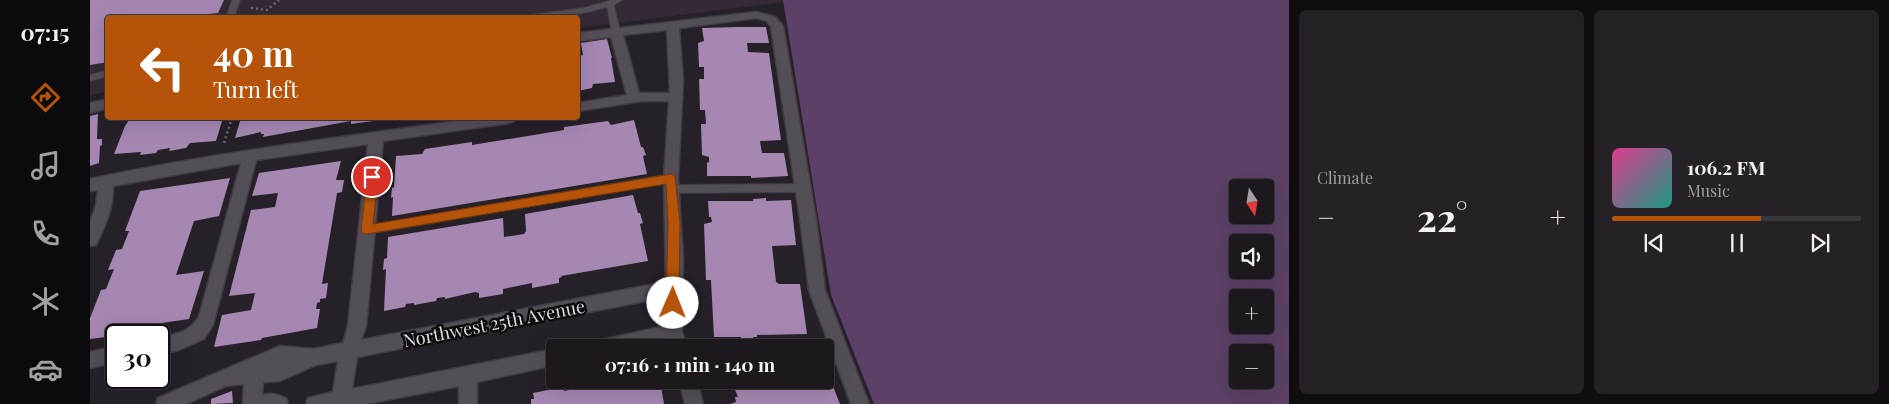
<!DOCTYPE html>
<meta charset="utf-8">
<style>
:root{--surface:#1c181e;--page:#252127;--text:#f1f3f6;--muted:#a0a0a4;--line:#3a373c;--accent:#b45309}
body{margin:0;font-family:"Playfair Display",serif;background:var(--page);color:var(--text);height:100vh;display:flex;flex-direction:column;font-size:19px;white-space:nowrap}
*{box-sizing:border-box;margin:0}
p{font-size:16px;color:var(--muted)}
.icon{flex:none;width:28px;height:28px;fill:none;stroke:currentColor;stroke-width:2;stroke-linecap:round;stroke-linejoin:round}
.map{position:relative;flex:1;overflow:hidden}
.panel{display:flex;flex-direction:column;gap:10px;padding:10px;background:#0f0d10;width:600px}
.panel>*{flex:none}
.top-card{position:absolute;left:15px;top:15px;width:475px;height:105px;border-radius:5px;box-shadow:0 5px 20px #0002,0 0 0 1px var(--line);background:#b45309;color:#fff;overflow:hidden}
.needle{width:32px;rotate:168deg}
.controls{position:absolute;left:1139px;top:179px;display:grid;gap:10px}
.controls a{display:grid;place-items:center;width:45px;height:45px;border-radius:5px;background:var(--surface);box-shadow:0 5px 20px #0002,0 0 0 1px var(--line);font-size:25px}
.speed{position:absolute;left:15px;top:324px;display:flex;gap:10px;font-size:25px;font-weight:700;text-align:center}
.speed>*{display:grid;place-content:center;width:65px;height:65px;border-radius:50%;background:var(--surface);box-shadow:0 5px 20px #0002,0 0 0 1px var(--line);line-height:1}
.speed .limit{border:2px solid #111;border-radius:8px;background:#fff;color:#111}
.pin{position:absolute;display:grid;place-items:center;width:42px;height:42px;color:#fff;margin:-21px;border:2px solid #fff;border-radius:50%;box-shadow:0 1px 5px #0007}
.me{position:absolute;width:55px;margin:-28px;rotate:1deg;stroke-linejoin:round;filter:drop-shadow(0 0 4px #0008)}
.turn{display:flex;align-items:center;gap:18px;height:105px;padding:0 25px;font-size:22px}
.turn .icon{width:65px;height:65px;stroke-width:2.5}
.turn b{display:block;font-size:35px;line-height:42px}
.big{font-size:38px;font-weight:700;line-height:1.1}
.panel .tile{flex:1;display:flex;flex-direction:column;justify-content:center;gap:8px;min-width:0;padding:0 18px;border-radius:8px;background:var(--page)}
.song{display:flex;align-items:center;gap:15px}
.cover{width:60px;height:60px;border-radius:8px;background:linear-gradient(135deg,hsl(330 70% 55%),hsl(170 70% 35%))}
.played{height:5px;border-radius:2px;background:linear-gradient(90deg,var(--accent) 60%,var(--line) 60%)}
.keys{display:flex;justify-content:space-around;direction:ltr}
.heat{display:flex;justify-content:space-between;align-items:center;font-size:28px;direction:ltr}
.panel .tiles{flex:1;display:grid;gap:10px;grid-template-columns:repeat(2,1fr)}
.trip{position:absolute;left:456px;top:339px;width:288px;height:50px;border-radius:5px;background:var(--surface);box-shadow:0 5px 20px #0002,0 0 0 1px var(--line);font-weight:700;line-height:50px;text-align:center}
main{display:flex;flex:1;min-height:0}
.dock{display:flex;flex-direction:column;width:90px;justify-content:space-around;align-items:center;background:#0b0a0c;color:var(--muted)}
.dock .icon{width:35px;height:35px}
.dock .active{color:var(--accent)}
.dock b{font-size:22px;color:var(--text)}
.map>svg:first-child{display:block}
.built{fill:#332a36}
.forest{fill:#5c4067;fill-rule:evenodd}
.building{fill:#a587b2}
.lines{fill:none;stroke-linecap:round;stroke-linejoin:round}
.lane-casing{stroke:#413c43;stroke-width:2}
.street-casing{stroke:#413c43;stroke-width:3}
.path{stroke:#6e6970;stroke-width:2.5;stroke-dasharray:2 3;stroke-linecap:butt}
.lane{fill:#544e57;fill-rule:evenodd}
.street{fill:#544e57;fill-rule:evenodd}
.route{fill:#b45309;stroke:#753606}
.labels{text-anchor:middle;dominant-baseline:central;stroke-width:5;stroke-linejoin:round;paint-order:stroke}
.street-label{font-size:18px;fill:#dfdbe1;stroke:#0e0b0f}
</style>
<main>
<nav class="dock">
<b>07:15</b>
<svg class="icon active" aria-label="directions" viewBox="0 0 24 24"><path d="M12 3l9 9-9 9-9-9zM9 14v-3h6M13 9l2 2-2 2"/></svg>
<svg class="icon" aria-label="music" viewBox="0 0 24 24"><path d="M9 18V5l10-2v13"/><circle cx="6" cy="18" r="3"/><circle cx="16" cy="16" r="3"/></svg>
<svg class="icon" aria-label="phone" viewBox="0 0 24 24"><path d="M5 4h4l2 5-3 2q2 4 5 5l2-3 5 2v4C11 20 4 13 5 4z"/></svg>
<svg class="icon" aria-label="climate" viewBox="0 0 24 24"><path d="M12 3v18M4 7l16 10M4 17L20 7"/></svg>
<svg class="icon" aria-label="car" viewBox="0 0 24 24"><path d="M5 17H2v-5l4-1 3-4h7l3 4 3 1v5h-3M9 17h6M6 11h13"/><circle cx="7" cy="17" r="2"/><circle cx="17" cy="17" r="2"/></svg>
</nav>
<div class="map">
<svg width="1199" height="404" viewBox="0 0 1199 404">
<rect width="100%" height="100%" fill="#262028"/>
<!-- built -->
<polygon class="built" points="0,0 693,0 694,2 488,28 488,18 18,18 17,91 0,96"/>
<!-- forest -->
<path class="forest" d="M693,0H1199V404H784L741,295ZM1148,188H1175V215H1148ZM1148,242H1175V270H1148ZM1148,298H1175V325H1148ZM1148,352H1175V380H1148Z"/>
<!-- building -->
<g class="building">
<polygon points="0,0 134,0 128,13 118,14 116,18 18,18 18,62 0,65"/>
<polygon points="646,27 676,27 679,43 657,43 658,52 679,53 691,140 670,141 672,153 694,153 698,176 661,178 661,176 617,176 617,162 619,163 619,157 612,155 611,124 616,124 615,110 610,110 609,79 614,79 614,67 609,67 608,43 614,41 612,28"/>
<polygon points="517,39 522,58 521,58 525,82 503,84 502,88 488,91 488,56 493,55 491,43"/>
<polygon points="8,114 7,139 12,139 12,145 10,146 9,163 0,166 0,116"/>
<polygon points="39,118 133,118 126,141 100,143 96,148 79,151 80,148 68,150 66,153 50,155 51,152 24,154 35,126 39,120 37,120"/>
<polygon points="151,118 298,118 298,119 261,124 261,121 173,137 174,134 171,134 171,132 145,138"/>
<polygon points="544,120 551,147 553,147 556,155 553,156 557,174 302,216 303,197 301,198 302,188 304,187 306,156 332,154 335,149 382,142 382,145 474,130 474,127 518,121 521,125"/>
<polygon points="251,161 246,180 254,180 252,192 247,193 232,284 238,283 236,298 230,299 230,302 227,303 226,309 230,309 227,328 172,338 171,340 124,347 132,315 161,310 165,293 139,296 161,210 185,207 188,193 162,196 169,173"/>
<polygon points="140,178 129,216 104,221 86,275 114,271 99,319 44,327 39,334 0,339 0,318 11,290 16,289 24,269 18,270 26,250 32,249 39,231 35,231 50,191"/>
<polygon points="543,195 548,213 550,213 553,223 550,224 558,261 471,276 472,277 469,278 469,283 442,288 442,283 413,289 413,294 389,298 389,293 385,292 355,299 355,297 347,298 346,301 324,305 324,303 316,304 315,307 294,311 296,269 293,270 294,259 297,258 298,237 413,218 414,237 434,234 436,231 435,214"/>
<polygon points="676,198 676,201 701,200 706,245 682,246 686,282 689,284 710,284 717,334 667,335 667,337 663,337 663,340 651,340 651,337 624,337 621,280 616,280 614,224 622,222 621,217 619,217 618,201 663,201 663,199"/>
<polygon points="735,359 745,383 742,384 750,404 640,404 646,402 645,397 648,397 641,380 735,380"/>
<polygon points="502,380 535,380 536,382 545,380 570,380 574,404 441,404 441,399 444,399 443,393 473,387 474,391 502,386"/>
<polygon points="142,391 143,403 121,404 121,399"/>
</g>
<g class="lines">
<!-- lane casing -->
<g class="lane-casing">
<g id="lane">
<polygon points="142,0 150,0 144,18 136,18"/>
<path d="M522,0H532L524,5L530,32L526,34L522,32L517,7C488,16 458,18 427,18L431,16L494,8Z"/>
<polygon points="18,70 18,76 0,81 0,75"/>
<polygon points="581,174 586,178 581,182 277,234 273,233 272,230 273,227 277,226"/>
<polygon points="713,184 718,188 713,192 581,193 576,189 581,185"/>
</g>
</g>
<!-- street casing -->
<g class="street-casing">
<g id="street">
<path d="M666,12L685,17L693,26L726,219L735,290L779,404H761L719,290L710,219L681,27L677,21L666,18L589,28L593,81L588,178L593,259L592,332L597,348H579L577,341L550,348H503L506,342L512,340L575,326L576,297L267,357L262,389L465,349V365L387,382V404H369V386L276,404H216L218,398L243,392L248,361L226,365L190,381L173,382L172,395C181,393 187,394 196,398L198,404H153L154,384L136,386L96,404H66L68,398L190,346L224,349L253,343L258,326L278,144L166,160L123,325L114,339L89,350L69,354V338C87,334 98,333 109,317L151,163L23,186C24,207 15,226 6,245L0,246V223L6,205L8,190L0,191V179C128,152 260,136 390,118H425L424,121L419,123L293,141L276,326L271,340L576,282L574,178L579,101H552L488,111V103L537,95L521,37L488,41V33ZM577,30L580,93H549L533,35Z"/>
<polygon points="18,99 18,108 0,113 0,103"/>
<polygon points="26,346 26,362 0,368 0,352"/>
<polygon points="589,380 607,380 613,404 595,404"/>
</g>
</g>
<!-- path -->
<g class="path">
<polyline points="161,8 177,10 189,0"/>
<polyline points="134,143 142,118"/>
</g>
<!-- lane -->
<use href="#lane" class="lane"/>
<!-- street -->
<use href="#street" class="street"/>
</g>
<!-- route -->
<polygon class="route" points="282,173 288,177 283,224 581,174 585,176 590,223 589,303 587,307 583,309 578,307 576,303 578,223 576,184 277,234 272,233 271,230 277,177"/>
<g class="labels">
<!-- street labels -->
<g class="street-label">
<text transform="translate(404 323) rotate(-11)">Northwest 25th Avenue</text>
</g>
</g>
</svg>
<div class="controls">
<a><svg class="needle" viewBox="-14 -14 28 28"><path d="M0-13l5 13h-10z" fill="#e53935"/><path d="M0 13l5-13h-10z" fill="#a0a0a4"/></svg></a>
<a><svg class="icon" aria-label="sound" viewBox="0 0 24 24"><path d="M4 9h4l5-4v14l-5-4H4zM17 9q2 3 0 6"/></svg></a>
<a>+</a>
<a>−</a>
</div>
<div class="speed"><div class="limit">30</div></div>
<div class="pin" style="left:282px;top:177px;background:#d93025"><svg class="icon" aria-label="arrive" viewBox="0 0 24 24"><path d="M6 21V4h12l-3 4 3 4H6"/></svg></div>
<svg class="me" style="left:583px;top:303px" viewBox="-20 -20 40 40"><circle r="19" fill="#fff"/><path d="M0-13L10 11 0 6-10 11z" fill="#b45309"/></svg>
<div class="trip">07:16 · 1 min · 140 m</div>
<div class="top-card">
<div class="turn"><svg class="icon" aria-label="left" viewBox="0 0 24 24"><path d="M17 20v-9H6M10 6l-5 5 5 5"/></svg><div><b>40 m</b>Turn left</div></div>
</div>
</div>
<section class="panel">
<div class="tiles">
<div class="tile"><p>Climate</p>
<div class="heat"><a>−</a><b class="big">22°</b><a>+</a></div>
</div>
<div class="tile">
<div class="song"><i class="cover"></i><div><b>106.2 FM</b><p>Music</p></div></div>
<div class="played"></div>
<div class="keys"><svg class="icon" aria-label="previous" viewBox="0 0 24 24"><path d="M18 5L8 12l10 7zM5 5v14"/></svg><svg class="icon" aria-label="pause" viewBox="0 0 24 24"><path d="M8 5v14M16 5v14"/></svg><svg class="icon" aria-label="next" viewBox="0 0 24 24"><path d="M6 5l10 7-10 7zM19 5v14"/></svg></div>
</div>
</div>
</section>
</main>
